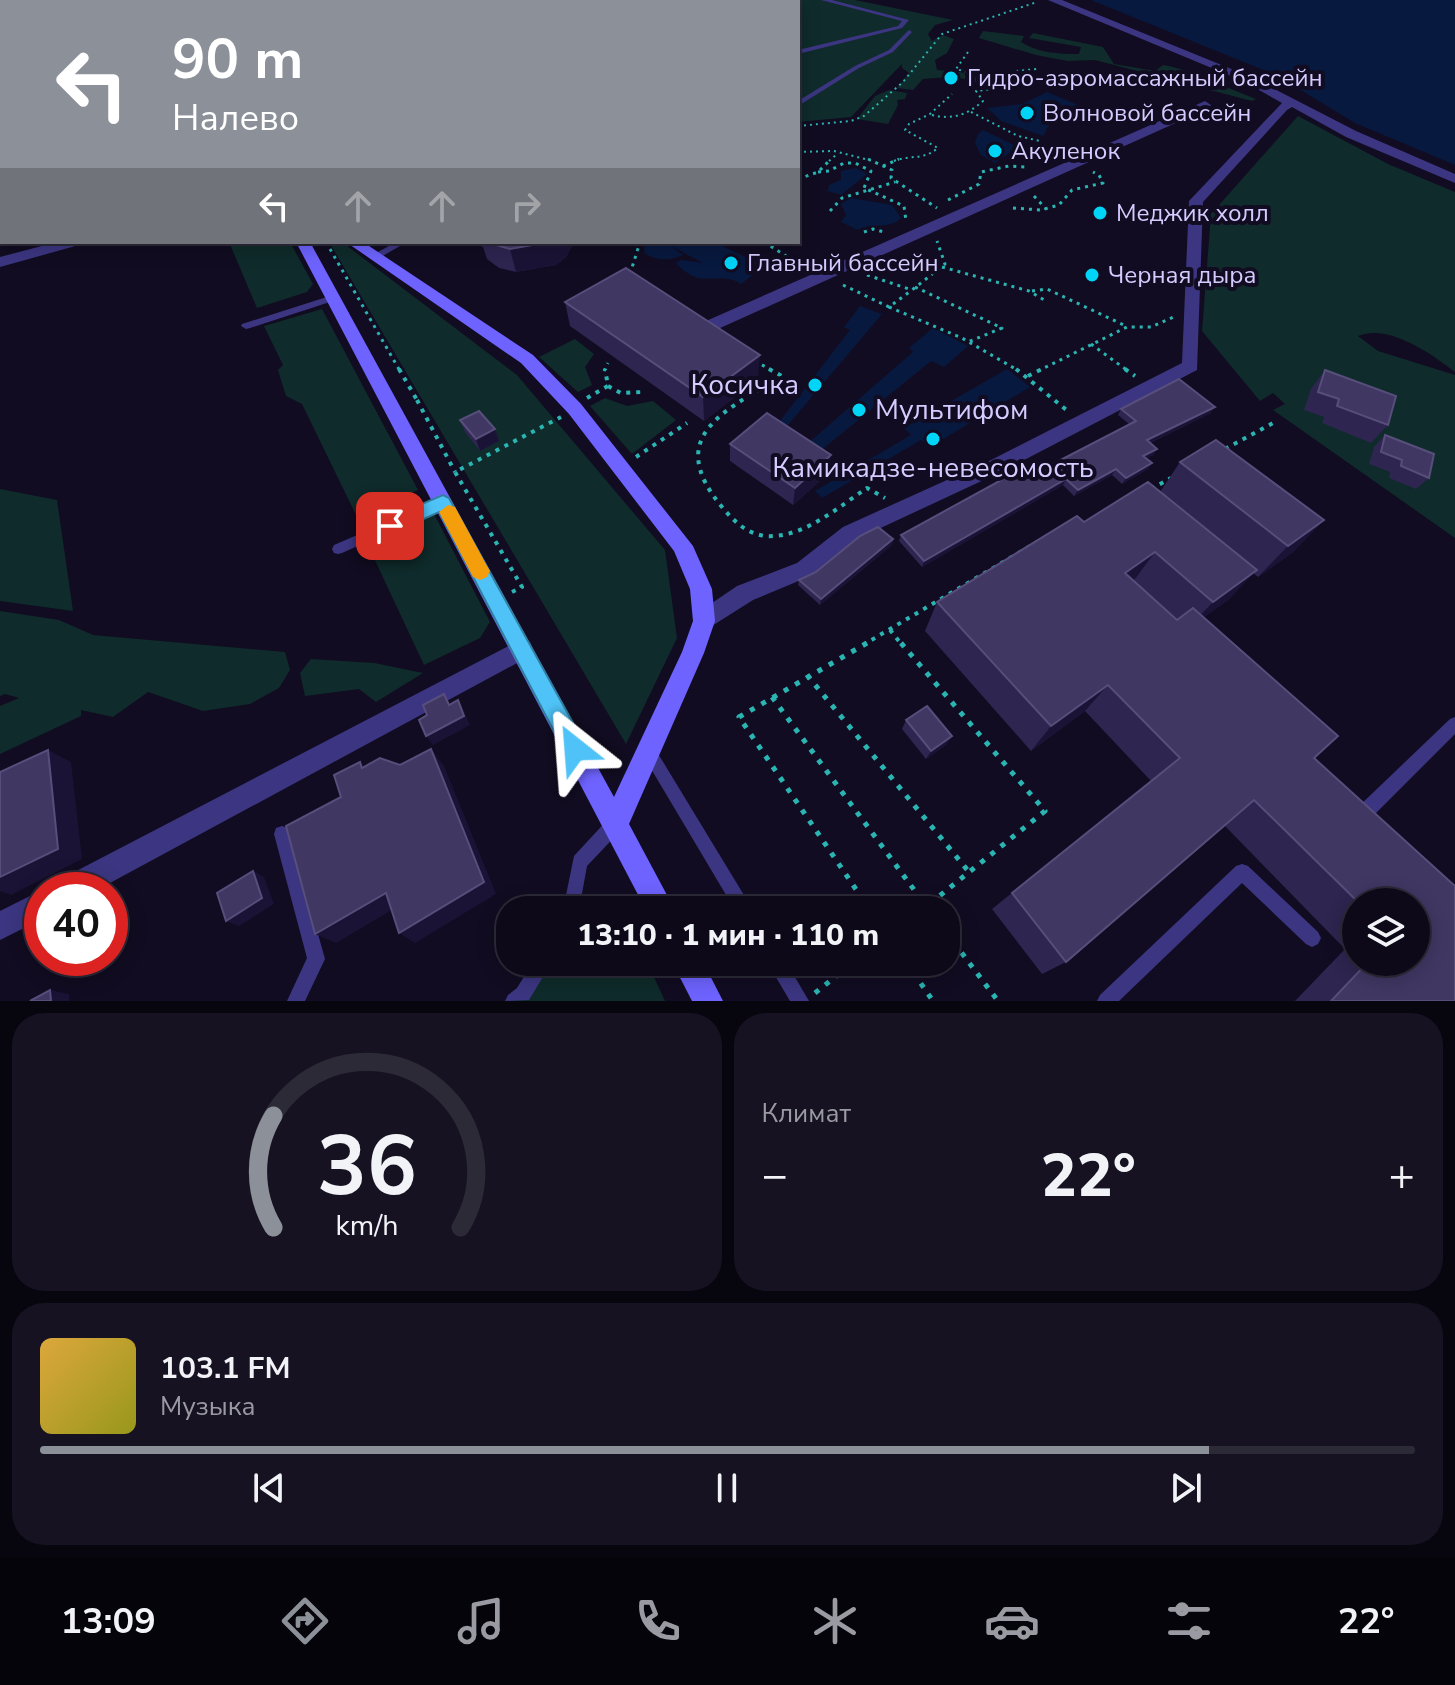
<!DOCTYPE html>
<html lang="ru">
<meta charset="utf-8">
<style>
:root{--surface:#0d0919;--page:#161222;--text:#f1f3f6;--muted:#9a9aa2;--line:#2d2a38;--accent:#8c9099}
body{margin:0;font-family:"Nunito Sans",sans-serif;background:var(--page);color:var(--text);height:100vh;display:flex;flex-direction:column;font-size:30px;white-space:nowrap}
*{box-sizing:border-box;margin:0}
p{font-size:26px;color:var(--muted)}
.icon{flex:none;width:44px;height:44px;fill:none;stroke:currentColor;stroke-width:2;stroke-linecap:round;stroke-linejoin:round}
.map{position:relative;height:1001px;overflow:hidden}
.sheet{display:flex;flex-direction:column;gap:12px;padding:12px;background:#07050e;flex:1}
.sheet>*{flex:none}
.banner{position:absolute;left:0px;top:0px;width:800px;height:244px;box-shadow:0 4px 20px #0003,0 0 0 2px var(--line);background:#8c9099;color:#fff;overflow:hidden}
.tools{position:absolute;left:1342px;top:888px;display:grid;gap:16px}
.tools a{display:grid;place-items:center;width:88px;height:88px;border-radius:50%;background:var(--surface);box-shadow:0 4px 20px #0003,0 0 0 2px var(--line);font-size:40px}
.speed{position:absolute;left:24px;top:872px;display:flex;gap:16px;font-size:40px;font-weight:700;text-align:center}
.speed>*{display:grid;place-content:center;width:104px;height:104px;border-radius:50%;background:var(--surface);box-shadow:0 4px 20px #0003,0 0 0 2px var(--line);line-height:1}
.speed .limit{border:12px solid #d22;background:#fff;color:#111}
.pin{position:absolute;display:grid;place-items:center;width:68px;height:68px;color:#fff;margin:-34px;border-radius:16px;box-shadow:0 4px 12px #0006}
.me{position:absolute;width:88px;margin:-44px;rotate:332deg;stroke-linejoin:round;filter:drop-shadow(0 0 6px #0008)}
.turn{display:flex;align-items:center;gap:28px;height:168px;padding:0 40px;font-size:36px}
.turn .icon{width:104px;height:104px;stroke-width:2.5}
.turn b{display:block;font-size:56px;line-height:68px}
.lanes{display:flex;align-items:center;height:76px;padding:0 40px;background:#0003;justify-content:center;gap:40px;direction:ltr}
.lanes .off{opacity:.35}
.big{font-size:60px;font-weight:800;line-height:1.1}
.sheet .widget{flex:1;display:flex;flex-direction:column;justify-content:center;gap:12px;min-width:0;padding:0 28px;border-radius:32px;background:var(--page)}
.sheet .dial{align-items:center;gap:0}
.dial svg{height:208px;overflow:visible;fill:none;stroke:var(--line);stroke-width:7;stroke-linecap:round;text-anchor:middle}
.dial text{fill:var(--text);stroke:none}
.song{display:flex;align-items:center;gap:24px}
.cover{width:96px;height:96px;border-radius:12px;background:linear-gradient(135deg,hsl(40 70% 55%),hsl(60 70% 35%))}
.played{height:8px;border-radius:4px;background:linear-gradient(90deg,var(--accent) 85%,var(--line) 85%)}
.keys{display:flex;justify-content:space-around;direction:ltr}
.heat{display:flex;justify-content:space-between;align-items:center;font-size:44px;direction:ltr}
.sheet .tiles{flex:1;display:grid;gap:12px;grid-template-columns:1fr 1fr}
.widget:last-child{grid-column:span 2}
.trip{position:absolute;left:496px;top:896px;width:464px;height:80px;border-radius:32px;background:var(--surface);box-shadow:0 4px 20px #0003,0 0 0 2px var(--line);font-weight:800;line-height:80px;text-align:center}
.tab-bar{display:flex;height:128px;justify-content:space-around;align-items:center;background:#05040a;color:var(--muted)}
.tab-bar .icon{width:56px;height:56px}
.tab-bar .selected{color:var(--accent)}
.tab-bar b{font-size:36px;color:var(--text)}
.map>svg:first-child{display:block}
.green{fill:#0f2b2b}
.water{fill:#08193f}
.lines{fill:none;stroke-linecap:round;stroke-linejoin:round}
.path-far3{stroke:#2ab5b3;stroke-width:2;stroke-dasharray:2 4;stroke-linecap:butt}
.path-far2{stroke:#2ab5b3;stroke-width:3;stroke-dasharray:3 5;stroke-linecap:butt}
.path-far1{stroke:#2ab5b3;stroke-width:4;stroke-dasharray:4 6;stroke-linecap:butt}
.path{stroke:#2ab5b3;stroke-width:5;stroke-dasharray:5 8;stroke-linecap:butt}
.lane{fill:#3c3682;fill-rule:evenodd}
.street{fill:#3c3682;fill-rule:evenodd}
.secondary{fill:#6e63ff;fill-rule:evenodd}
.wall{fill:#2e2550;fill-rule:evenodd}
.shaded-wall{fill:#1b1335}
.building{fill:#403763;stroke:#574e7b;stroke-width:2}
.route{fill:#4fc3f7;stroke:#337fa1;stroke-width:2}
.slow{fill:#f59e0b}
.poi-dot{fill:#00d4f7;stroke:#110c21;stroke-width:3}
.labels{text-anchor:middle;dominant-baseline:central;stroke-width:8;stroke-linejoin:round;paint-order:stroke}
.far-poi-label{font-size:24px;fill:#d4ccff;stroke:#110c21;text-anchor:start}
.poi-label{font-size:28px;fill:#d4ccff;stroke:#110c21;text-anchor:end}
</style>
<div class="map">
<svg width="1455" height="1001" viewBox="0 0 1455 1001">
<rect width="100%" height="100%" fill="#110c21"/>
<!-- green -->
<g class="green">
<polygon points="234,0 582,0 584,2 235,2"/>
<path d="M675,0H855L953,20L935,25L928,34L932,41L943,35L954,39L947,53L935,60L937,70L960,72L997,84C983,87 977,81 964,79C951,76 936,78 923,79L913,90L897,88L909,73L902,68V64L851,117L798,122V2Z"/>
<path d="M983,31L1024,36L1021,42C1039,53 1058,54 1079,54L1081,47L1029,38L1033,33L1103,47L1114,64L1155,71L1163,65C1193,70 1226,88 1256,99L1252,101L1095,60L1068,61L1036,55L979,38Z"/>
<polygon points="889,90 907,93 905,99 897,100 898,105 888,124 857,119 875,96"/>
<path d="M1298,116L1388,164L1455,192V372C1432,354 1388,323 1358,336L1378,351L1455,375V538L1273,410L1285,404L1273,393L1260,401L1202,331L1211,214Z"/>
<polygon points="229,242 290,242 313,284 307,292 257,308"/>
<polygon points="329,242 342,242 517,375 665,550 677,638 626,744"/>
<polygon points="322,309 418,490 357,517 302,404 286,396 278,370 283,365 264,326"/>
<polygon points="575,339 594,354 585,367 592,385 578,392 539,357"/>
<polygon points="605,398 627,406 653,401 676,420 632,454 590,406"/>
<polygon points="0,489 57,500 73,611 0,601"/>
<polygon points="434,514 490,622 480,638 424,665 366,541"/>
<polygon points="0,611 59,620 93,635 285,652 290,670 279,688 250,704 203,711 148,692 113,717 81,710 81,716 0,754 0,706 19,698 5,694 0,696"/>
<polygon points="311,659 374,663 423,673 376,702 359,689 305,696 300,673"/>
<polygon points="565,962 647,962 665,1001 506,1001"/>
</g>
<!-- water -->
<g class="water">
<polygon points="1091,0 1455,0 1455,165 1355,123 1276,75"/>
<polygon points="1047,92 1078,105 1053,118 1043,136 1001,121 987,108 1022,104"/>
<polygon points="983,130 1018,147 995,163 981,155 975,143 978,134"/>
<polygon points="856,168 867,174 841,195 828,191 829,185 841,180 841,171"/>
<path d="M851,198L892,205L901,218C888,231 872,221 858,230L841,222L846,215L841,204Z"/>
<path d="M645,242H714L764,266L741,284C717,269 702,292 676,263L681,260L703,263L671,246L683,255C669,261 657,261 644,253Z"/>
<polygon points="860,306 882,314 777,438 770,434 850,330 844,327"/>
<polygon points="933,328 968,346 944,367 931,361 809,460 798,452 913,352 909,348"/>
<polygon points="1007,369 1030,387 930,447 921,440 822,498 815,491 911,435 904,428"/>
</g>
<g class="lines">
<!-- path-far3 -->
<g class="path-far3">
<polyline points="708,2 711,0"/>
<polyline points="968,52 956,69 999,81"/>
<polyline points="971,112 1018,136 1040,141"/>
<path d="M932,115C953,120 967,115 983,101L976,91L1001,88L999,81L1016,71L1037,69"/>
<polyline points="798,126 851,121 864,116 903,82 942,34 1037,2"/>
<polyline points="798,152 834,151 873,161"/>
<polyline points="829,161 836,155"/>
<path d="M894,161C912,154 922,161 938,148L905,130L909,124L930,114L952,94"/>
</g>
<!-- path-far2 -->
<g class="path-far2">
<polyline points="868,159 892,170 891,178 937,208"/>
<polyline points="883,166 899,159"/>
<polyline points="818,172 829,171 844,163 855,163 871,171 864,188 904,206 906,221"/>
<polyline points="798,179 818,172 831,159"/>
<polyline points="1034,196 1046,209"/>
<polyline points="948,200 979,184 981,172 1009,166 1025,167"/>
<polyline points="1013,208 1041,210 1059,205 1072,190 1103,183 1099,175 1093,172"/>
<polyline points="830,211 842,198 895,182"/>
<polyline points="864,232 873,229 884,232"/>
<polyline points="326,242 400,371"/>
<polyline points="764,242 802,266"/>
<polyline points="902,258 933,272"/>
<polyline points="942,267 1029,291 1046,301"/>
<polyline points="630,274 640,242"/>
<polyline points="867,275 912,290 945,264 937,241"/>
<polyline points="843,285 889,307 912,290"/>
<polyline points="915,287 1002,328 968,342"/>
<polyline points="1032,291 1047,289 1126,326"/>
<polyline points="889,307 962,338 1019,371"/>
<polyline points="1091,344 1128,371"/>
<polyline points="755,361 773,371"/>
<polyline points="604,371 608,363"/>
<polyline points="1038,371 1127,327 1151,327 1176,316"/>
</g>
<!-- path-far1 -->
<g class="path-far1">
<polyline points="399,369 417,400"/>
<path d="M769,369L782,376C725,411 663,436 722,507C736,524 752,538 774,536C808,534 840,506 867,488L885,498"/>
<polyline points="1016,369 1069,412"/>
<polyline points="1125,369 1135,376"/>
<polyline points="1028,376 1042,369"/>
<polyline points="608,386 621,393 643,392"/>
<polyline points="587,398 608,386 605,369"/>
<polyline points="417,400 455,472"/>
<polyline points="1225,449 1275,422"/>
<polyline points="636,457 687,423"/>
<polyline points="1151,489 1171,478"/>
<polyline points="512,592 522,587 455,472 561,417"/>
<polyline points="890,630 902,645"/>
<polyline points="863,645 1049,535"/>
</g>
<!-- path -->
<g class="path">
<polyline points="867,643 739,717 870,910"/>
<polyline points="901,643 1045,811 922,910"/>
<polyline points="807,675 969,872"/>
<polyline points="772,697 929,910"/>
<polyline points="946,932 998,1001"/>
<polyline points="906,962 933,1001"/>
<polyline points="815,993 854,962"/>
</g>
<!-- lane -->
<g class="lane">
<polygon points="821,0 832,0 909,20 902,28 798,54 798,50 898,26 902,21"/>
<polygon points="909,30 912,32 893,52 859,68 798,106 798,101 855,66 889,50"/>
<rect x="0" y="39" width="2" height="4"/>
<polygon points="396,242 407,242 379,258 373,258 371,256"/>
<polygon points="333,295 336,296 336,300 250,328 246,329 241,326 242,324"/>
<polygon points="443,498 447,500 449,503 447,506 342,553 338,554 334,553 332,549 334,545"/>
<polygon points="1455,717 1455,734 1368,821 1362,823 1356,821 1354,815 1356,809 1450,719"/>
<polygon points="649,745 654,747 753,910 735,910 644,757 642,752 644,747"/>
<polygon points="616,815 622,817 624,823 622,829 587,866 579,910 563,910 574,856 610,817"/>
<polygon points="282,826 288,828 290,834 325,959 305,1001 287,1001 307,958 274,834 276,828"/>
<polygon points="1242,864 1248,866 1318,932 1321,938 1318,944 1312,947 1306,944 1242,883 1119,1001 1097,1001 1100,995 1236,866"/>
<polygon points="533,962 552,962 529,1000 505,1001 508,995 517,988"/>
<polygon points="767,962 786,962 809,1001 790,1001"/>
</g>
<!-- street -->
<g class="street">
<polygon points="1048,0 1062,0 1251,77 1356,131 1455,174 1455,183 1346,137 1292,107 1287,110 1203,202 1197,370 1003,471 857,539 813,575 753,600 704,631 696,628 693,621 696,614 737,586 797,563 843,527 989,461 1182,363 1189,201 1282,103 1243,81"/>
<polygon points="1205,101 1211,105 1209,108 709,333 697,333 695,329 697,325"/>
<polygon points="57,242 81,242 79,245 0,267 0,257"/>
<polygon points="522,639 530,642 533,649 530,656 97,890 55,890 59,880"/>
<polygon points="42,890 42,919 0,940 0,911"/>
</g>
<!-- secondary -->
<g class="secondary">
<polygon points="166,0 176,0 177,2 167,2"/>
<polygon points="296,242 310,242 614,797 682,652 693,621 690,589 674,551 569,414 521,363 346,242 363,242 533,355 581,404 693,546 712,589 715,621 704,653 629,824 675,910 646,910"/>
<polygon points="672,962 703,962 723,1001 692,1001"/>
</g>
</g>
<!-- wall -->
<g class="wall">
<polygon points="470,242 571,242 572,246 566,257 556,265 516,272 499,268 487,259 483,247"/>
<polygon points="565,302 758,379 704,421 570,326"/>
<polygon points="1325,370 1388,425 1371,443 1322,423 1324,417 1304,410 1311,389"/>
<polygon points="1121,409 1211,413 1150,443 1157,449 1153,455 1146,458 1148,469 1122,484 1112,475 1074,496 1063,485 922,567 899,541 901,535 1022,480 1129,424 1118,415"/>
<polygon points="460,420 495,429 499,441 480,451 465,432"/>
<polygon points="1385,435 1429,478 1416,489 1389,478 1390,472 1369,464 1374,447"/>
<path d="M1216,440L1324,520L1293,552L1258,577L1253,573L1228,600L1204,617L1338,736L1314,758L1455,886V1001H1295L1345,949L1224,825L1066,962L1042,974L992,909L1151,781L1085,711L1031,751L925,631L937,602L1077,516L1084,522L1148,482L1160,492L1180,462ZM1356,902H1416V962H1356Z"/>
<polygon points="730,444 829,473 793,505 730,461"/>
<polygon points="893,539 892,545 820,605 798,585 799,580"/>
<polygon points="906,720 947,744 926,759 902,729"/>
</g>
<!-- shaded-wall -->
<g class="shaded-wall">
<polygon points="2,124 2,181 0,178 0,136"/>
<polygon points="0,187 2,187 2,227 0,228"/>
<polygon points="549,242 571,242 572,246 566,257 556,265 516,272 510,249"/>
<polygon points="760,355 758,379 704,421 703,397"/>
<polygon points="1215,407 1211,413 1143,446 1147,440"/>
<polygon points="495,429 499,441 480,451 476,439"/>
<polygon points="1157,449 1153,455 1140,462 1143,456"/>
<polygon points="831,455 829,473 793,505 795,488"/>
<polygon points="1152,463 1148,469 1122,484 1126,478"/>
<polygon points="1116,469 1112,475 1074,496 1078,490"/>
<polygon points="1066,479 1063,485 922,567 924,561"/>
<polygon points="1324,520 1293,552 1258,577 1288,546"/>
<polygon points="893,539 892,545 820,605 821,599"/>
<polygon points="1155,552 1132,583 1125,573"/>
<polygon points="1257,570 1228,600 1185,631 1213,602"/>
<polygon points="1108,685 1085,711 1031,751 1051,726"/>
<polygon points="458,700 463,709 470,725 433,745 426,736"/>
<polygon points="952,736 947,744 926,759 931,751"/>
<polygon points="431,749 444,766 496,894 415,943 399,933"/>
<polygon points="48,750 71,762 82,859 11,895 0,891 0,877"/>
<polygon points="253,871 264,877 274,904 239,926 226,921"/>
<polygon points="386,893 402,904 336,943 315,934"/>
<polygon points="50,990 69,994 69,1001 51,1001"/>
</g>
<!-- building -->
<g class="building">
<polygon points="2,119 2,124 0,136 0,120"/>
<rect x="0" y="169" width="2" height="18"/>
<polygon points="489,242 549,242 510,249 493,244"/>
<polygon points="626,268 760,355 703,397 565,302"/>
<polygon points="1325,370 1396,396 1388,425 1337,406 1339,399 1318,392"/>
<polygon points="1179,379 1215,407 1147,440 1157,449 1143,456 1152,463 1126,478 1116,469 1078,490 1066,479 924,561 901,535 1014,473 1022,480 1136,421 1121,409"/>
<polygon points="479,411 495,429 476,439 460,420"/>
<polygon points="767,413 831,455 795,488 730,444"/>
<polygon points="1385,435 1434,454 1429,478 1401,466 1402,460 1381,452"/>
<polygon points="1216,440 1324,520 1288,546 1180,462"/>
<polygon points="1148,482 1257,570 1213,602 1155,552 1125,573 1177,620 1193,608 1338,736 1314,758 1455,886 1455,1001 1331,1001 1368,962 1416,962 1416,902 1358,902 1254,800 1066,962 1012,893 1180,758 1108,685 1051,726 937,602 1077,516 1084,522"/>
<polygon points="878,527 893,539 821,599 799,580 816,572 860,536"/>
<polygon points="444,694 449,705 458,700 464,716 426,736 419,720 427,715 423,705"/>
<polygon points="927,706 952,736 931,751 906,720"/>
<polygon points="431,749 484,882 399,933 386,893 315,934 286,826 341,797 334,775 360,762 362,768 380,758 400,765"/>
<polygon points="48,750 58,849 0,877 0,772"/>
<polygon points="253,871 262,898 226,921 217,893"/>
<polygon points="50,990 51,1001 30,1001"/>
</g>
<!-- route -->
<polygon class="route" points="443,495 449,498 583,741 587,749 583,756 575,760 567,756 439,512 397,531 384,531 381,526 384,520"/>
<!-- slow -->
<polygon class="slow" points="448,505 455,507 487,566 490,571 487,577 480,580 473,577 439,512"/>
<!-- markers -->
<g class="poi-dot">
<circle cx="951" cy="78" r="8"/>
<circle cx="1027" cy="113" r="8"/>
<circle cx="995" cy="151" r="8"/>
<circle cx="1100" cy="213" r="8"/>
<circle cx="731" cy="263" r="8"/>
<circle cx="1092" cy="275" r="8"/>
<circle cx="815" cy="385" r="8"/>
<circle cx="859" cy="410" r="8"/>
<circle cx="933" cy="439" r="8"/>
</g>
<g class="labels">
<!-- far-poi labels -->
<g class="far-poi-label">
<text x="967" y="78">Гидро-аэромассажный бассейн</text>
<text x="1043" y="113">Волновой бассейн</text>
<text x="1011" y="151">Акуленок</text>
<text x="1116" y="213">Меджик холл</text>
<text x="747" y="263">Главный бассейн</text>
<text x="1108" y="275">Черная дыра</text>
</g>
<!-- poi labels -->
<g class="poi-label">
<text x="799" y="385">Косичка</text>
<text x="875" y="410" text-anchor="start">Мультифом</text>
<text x="933" y="468" text-anchor="middle">Камикадзе-невесомость</text>
</g>
</g>
</svg>
<div class="tools">
<a><svg class="icon" aria-label="layers" viewBox="0 0 24 24"><path d="M12 4l9 5-9 5-9-5zM3 14l9 5 9-5"/></svg></a>
</div>
<div class="speed"><div class="limit">40</div></div>
<div class="pin" style="left:390px;top:526px;background:#d93025"><svg class="icon" aria-label="arrive" viewBox="0 0 24 24"><path d="M6 21V4h12l-3 4 3 4H6"/></svg></div>
<svg class="me" style="left:575px;top:749px" viewBox="-20 -20 40 40"><path d="M0-17L14 15 0 8-14 15z" fill="#4fc3f7" stroke="#fff" stroke-width="4"/></svg>
<div class="trip">13:10 · 1 мин · 110 m</div>
<div class="banner">
<div class="turn"><svg class="icon" aria-label="left" viewBox="0 0 24 24"><path d="M17 20v-9H6M10 6l-5 5 5 5"/></svg><div><b>90 m</b>Налево</div></div>
<div class="lanes"><svg class="icon" aria-label="left" viewBox="0 0 24 24"><path d="M17 20v-9H6M10 6l-5 5 5 5"/></svg><svg class="icon off" aria-label="ahead" viewBox="0 0 24 24"><path d="M12 20V5M6 11l6-6 6 6"/></svg><svg class="icon off" aria-label="ahead" viewBox="0 0 24 24"><path d="M12 20V5M6 11l6-6 6 6"/></svg><svg class="icon off" aria-label="right" viewBox="0 0 24 24"><path d="M7 20v-9h11M14 6l5 5-5 5"/></svg></div>
</div>
</div>
<section class="sheet">
<div class="tiles">
<div class="widget dial"><svg viewBox="0 0 100 80">
<path d="M14 69A42 42 0 1 1 86 69"/>
<path d="M14 69A42 42 0 0 1 14 26" stroke="#8c9099"/>
<text x="50" y="56" font-size="32" font-weight="700">36</text>
<text x="50" y="72" font-size="11">km/h</text>
</svg></div>
<div class="widget"><p>Климат</p>
<div class="heat"><a>−</a><b class="big">22°</b><a>+</a></div>
</div>
<div class="widget">
<div class="song"><i class="cover"></i><div><b>103.1 FM</b><p>Музыка</p></div></div>
<div class="played"></div>
<div class="keys"><svg class="icon" aria-label="previous" viewBox="0 0 24 24"><path d="M18 5L8 12l10 7zM5 5v14"/></svg><svg class="icon" aria-label="pause" viewBox="0 0 24 24"><path d="M8 5v14M16 5v14"/></svg><svg class="icon" aria-label="next" viewBox="0 0 24 24"><path d="M6 5l10 7-10 7zM19 5v14"/></svg></div>
</div>
</div>
</section>
<nav class="tab-bar">
<b>13:09</b>
<svg class="icon selected" aria-label="directions" viewBox="0 0 24 24"><path d="M12 3l9 9-9 9-9-9zM9 14v-3h6M13 9l2 2-2 2"/></svg>
<svg class="icon" aria-label="music" viewBox="0 0 24 24"><path d="M9 18V5l10-2v13"/><circle cx="6" cy="18" r="3"/><circle cx="16" cy="16" r="3"/></svg>
<svg class="icon" aria-label="phone" viewBox="0 0 24 24"><path d="M5 4h4l2 5-3 2q2 4 5 5l2-3 5 2v4C11 20 4 13 5 4z"/></svg>
<svg class="icon" aria-label="climate" viewBox="0 0 24 24"><path d="M12 3v18M4 7l16 10M4 17L20 7"/></svg>
<svg class="icon" aria-label="car" viewBox="0 0 24 24"><path d="M5 17H2v-5l4-1 3-4h7l3 4 3 1v5h-3M9 17h6M6 11h13"/><circle cx="7" cy="17" r="2"/><circle cx="17" cy="17" r="2"/></svg>
<svg class="icon" aria-label="filters" viewBox="0 0 24 24"><path d="M4 7h16M4 17h16"/><circle cx="9" cy="7" r="2"/><circle cx="15" cy="17" r="2"/></svg>
<b>22°</b>
</nav>
